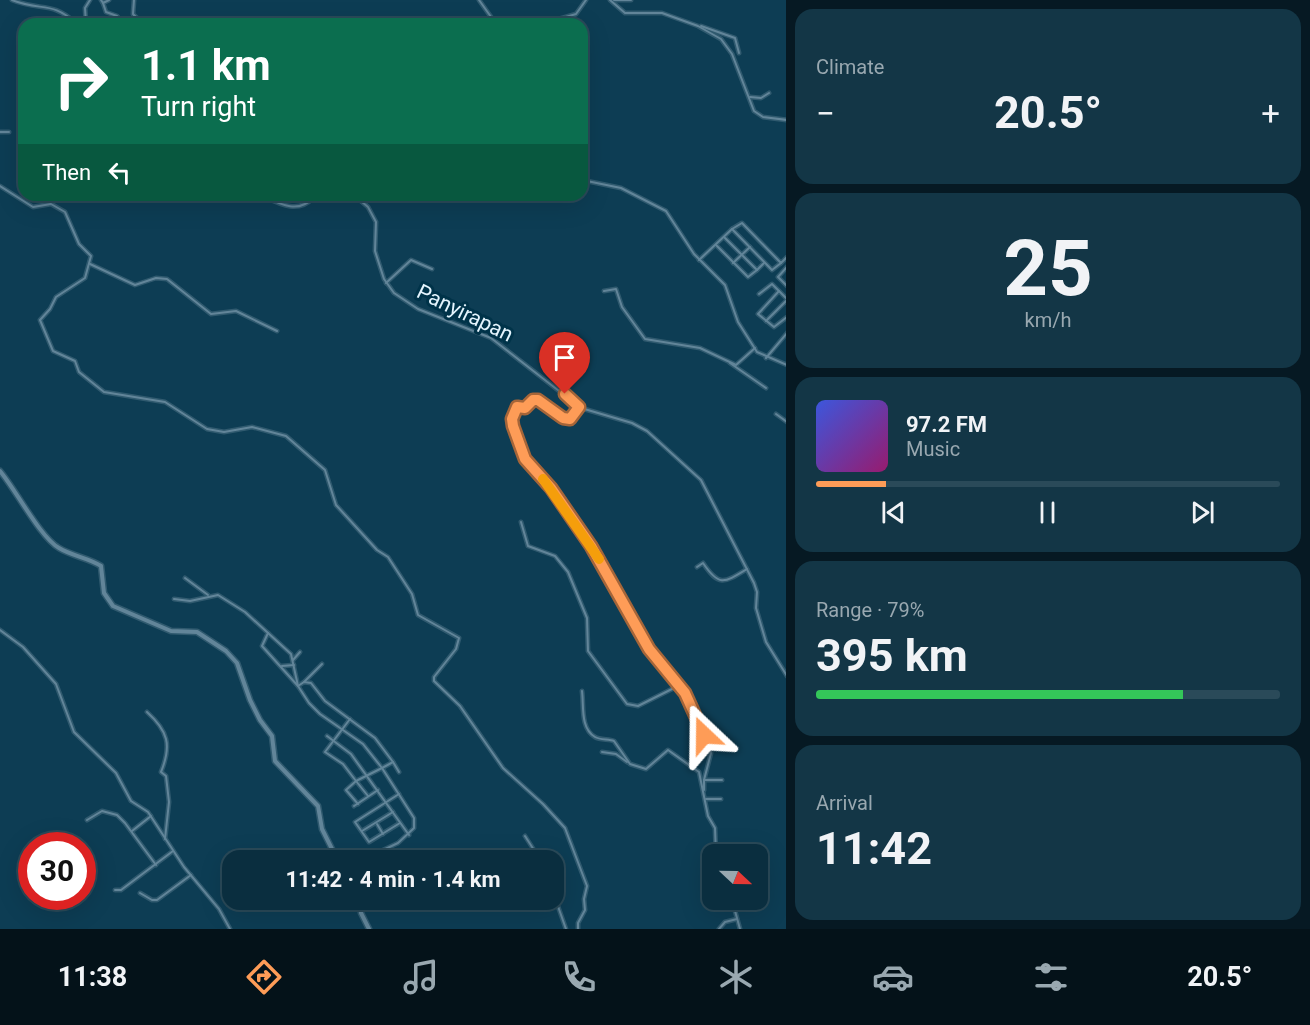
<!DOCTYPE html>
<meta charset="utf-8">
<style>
:root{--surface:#0a2e3f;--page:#133646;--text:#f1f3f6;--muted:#99a8b0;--line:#2a4a59;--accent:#fe9c57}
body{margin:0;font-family:Roboto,sans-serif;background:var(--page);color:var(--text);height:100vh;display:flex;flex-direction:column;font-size:22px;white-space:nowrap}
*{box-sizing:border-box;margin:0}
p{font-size:20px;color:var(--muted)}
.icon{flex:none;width:33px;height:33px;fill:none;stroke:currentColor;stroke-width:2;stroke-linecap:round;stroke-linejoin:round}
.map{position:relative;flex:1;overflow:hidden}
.drawer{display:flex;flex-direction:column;gap:9px;padding:9px;background:#061923;width:524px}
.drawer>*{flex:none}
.top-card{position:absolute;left:18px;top:18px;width:570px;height:183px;border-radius:18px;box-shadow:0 6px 24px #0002,0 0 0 2px var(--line);background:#0b6e4f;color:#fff;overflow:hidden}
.needle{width:39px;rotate:112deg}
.controls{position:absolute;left:702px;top:844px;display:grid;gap:12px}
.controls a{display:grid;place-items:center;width:66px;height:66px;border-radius:12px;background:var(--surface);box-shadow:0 6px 24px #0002,0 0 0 2px var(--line);font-size:30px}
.speed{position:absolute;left:18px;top:832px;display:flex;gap:12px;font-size:30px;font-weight:700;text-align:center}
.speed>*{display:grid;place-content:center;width:78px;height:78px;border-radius:50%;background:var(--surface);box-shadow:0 6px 24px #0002,0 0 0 2px var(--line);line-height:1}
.speed .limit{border:9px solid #d22;background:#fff;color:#111}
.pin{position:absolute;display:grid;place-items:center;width:51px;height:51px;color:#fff;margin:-62px -26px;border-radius:50% 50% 50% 0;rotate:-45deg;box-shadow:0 0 6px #0007}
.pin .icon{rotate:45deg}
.me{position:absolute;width:66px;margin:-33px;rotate:337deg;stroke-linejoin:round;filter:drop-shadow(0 0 4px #0008)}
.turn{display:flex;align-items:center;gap:21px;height:126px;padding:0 24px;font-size:27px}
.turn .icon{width:78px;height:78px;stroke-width:2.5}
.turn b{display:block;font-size:42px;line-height:51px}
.then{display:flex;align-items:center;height:57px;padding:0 24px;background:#0003;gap:12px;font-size:22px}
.big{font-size:45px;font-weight:700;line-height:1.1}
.drawer .card{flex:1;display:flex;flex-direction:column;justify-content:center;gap:9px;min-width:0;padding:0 21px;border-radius:18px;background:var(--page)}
.drawer .dial{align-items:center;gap:0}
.dial b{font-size:78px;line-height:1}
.song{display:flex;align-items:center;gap:18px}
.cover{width:72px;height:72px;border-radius:9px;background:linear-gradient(135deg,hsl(230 70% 55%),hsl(320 70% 35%))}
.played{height:6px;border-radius:3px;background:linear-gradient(90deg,var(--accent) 15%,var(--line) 15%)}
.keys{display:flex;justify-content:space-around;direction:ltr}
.heat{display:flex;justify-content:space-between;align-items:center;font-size:33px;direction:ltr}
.charge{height:9px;border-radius:4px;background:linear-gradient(90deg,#34c759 79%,var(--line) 0)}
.trip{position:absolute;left:222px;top:850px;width:342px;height:60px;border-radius:18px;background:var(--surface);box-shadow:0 6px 24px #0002,0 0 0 2px var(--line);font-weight:700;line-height:60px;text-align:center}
.menu{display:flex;height:96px;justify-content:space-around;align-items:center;background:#041219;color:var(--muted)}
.menu .icon{width:42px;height:42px}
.menu .current{color:var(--accent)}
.menu b{font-size:27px;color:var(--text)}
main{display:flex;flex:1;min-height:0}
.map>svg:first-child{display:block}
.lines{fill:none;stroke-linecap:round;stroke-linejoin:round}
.minor-casing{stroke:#305a6f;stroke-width:5}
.tertiary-casing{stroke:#305a6f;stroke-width:7}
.minor{stroke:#628599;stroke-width:2}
.tertiary{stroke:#628599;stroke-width:4}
.route-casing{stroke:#a56539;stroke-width:15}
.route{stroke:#fe9c57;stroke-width:10}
.slow{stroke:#f59e0b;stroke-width:10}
.labels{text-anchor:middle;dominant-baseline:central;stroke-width:6;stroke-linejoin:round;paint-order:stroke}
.street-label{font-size:21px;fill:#e5f5fe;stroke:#003349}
</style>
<main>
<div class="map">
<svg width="787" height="929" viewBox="0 0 787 929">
<rect width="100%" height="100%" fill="#0d3d54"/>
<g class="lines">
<!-- minor casing -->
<g class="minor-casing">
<g id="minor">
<path d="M12,0C42,12 51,0 77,24"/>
<polyline points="101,0 103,3 109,0"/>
<polyline points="134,0 133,14 143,24"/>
<polyline points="479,0 496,24"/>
<polyline points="610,0 625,13 662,13 698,26 721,39 732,54 754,111 763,117 787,120"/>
<polyline points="614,0 631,0"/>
<polyline points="103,3 106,12 117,16 123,24"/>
<polyline points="86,24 85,8 90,0"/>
<polyline points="131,24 134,16"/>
<polyline points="542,24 576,14 586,0"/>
<polyline points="701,26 735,38 739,53"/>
<polyline points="750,97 761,98 769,93"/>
<polyline points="0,132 9,132"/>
<polyline points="582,180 621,188 666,211 694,254 725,285 738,322 757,352 787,365"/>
<polyline points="0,186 33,207 51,204 65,212 79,244 91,256 85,278 56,297 50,309 40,320 53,351 75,361 79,372 104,392 165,402 207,429 224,432 252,427 286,436 325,470 336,505 377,550 388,557 412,594 418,615 459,638 456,649 434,677 434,681 460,706 503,768 543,804 565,828 587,886 584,899 585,910 578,923 578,929"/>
<polyline points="217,195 225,198 238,195"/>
<path d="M261,195C278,203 297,215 313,198"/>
<polyline points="293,195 305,199 316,195"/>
<polyline points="354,195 368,207 376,222 375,251 384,279 394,293 418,309 491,338 581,408 632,423 647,431 701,480 754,583 757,592 756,608 766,642 787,676"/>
<polyline points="732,229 742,223 781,263 787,257"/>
<polyline points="724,237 757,270 764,263"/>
<polyline points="716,245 748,277 757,270"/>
<polyline points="699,260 732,229 772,270 781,263"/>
<polyline points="733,263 750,247"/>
<polyline points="90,264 135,285 156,278 167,279 211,314 236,311 277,331"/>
<polyline points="787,267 778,277 787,286"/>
<polyline points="386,283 411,260 432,269"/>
<polyline points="604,291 616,289 622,307 645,339 700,348 736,365 755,348"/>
<polyline points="779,291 758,314 774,327 787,317"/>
<polyline points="759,294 772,284 787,299"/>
<polyline points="766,321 787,300"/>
<polyline points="766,358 787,333"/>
<polyline points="730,363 766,388"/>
<polyline points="519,402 512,419 523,456 551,488 591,546 645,642 680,685 695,712 711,753 704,780 704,790"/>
<polyline points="517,407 525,408 533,401 538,400 566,419 572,418 580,407"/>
<polyline points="776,414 787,422"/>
<polyline points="521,522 528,546 555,556 568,572 587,618 588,651 627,704 638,706 680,685"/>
<path d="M697,567L703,563C719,587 724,583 747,569"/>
<polyline points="185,578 208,595"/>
<polyline points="174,599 190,601 218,595 245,612 291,654 298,686 309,703 320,714 363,744 382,768 356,781 368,796"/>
<polyline points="0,630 23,647 56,684 74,732 116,773 131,801 148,812 184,867 219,909 230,929"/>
<polyline points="268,633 262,646 298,686 304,682 311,683 325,701 375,738 393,762 382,768 414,818 414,828 398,843 360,861"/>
<polyline points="293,660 300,652"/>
<polyline points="282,666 294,665"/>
<polyline points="304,682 322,664"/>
<path d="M582,691C584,706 580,728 595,737C600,740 609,739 614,741L630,764L646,769L668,750L699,772L708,816L715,828L716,855"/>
<path d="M147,712C168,731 172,745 161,772L166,776L169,802L165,839"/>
<polyline points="350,719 325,752 343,764 356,781 346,790 358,804"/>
<polyline points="327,736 351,754 409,835"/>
<polyline points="602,752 616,754 627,762"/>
<polyline points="393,762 399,772"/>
<polyline points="704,780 722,780"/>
<polyline points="399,794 355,822 369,842 400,823"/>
<polyline points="706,799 721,799"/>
<polyline points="354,806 378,790"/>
<polyline points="87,820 102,811 117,815 125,823 156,865"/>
<polyline points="377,824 383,834"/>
<polyline points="132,831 151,816"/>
<polyline points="362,831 393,812"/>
<polyline points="525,836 541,861"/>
<polyline points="353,861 363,854 371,854"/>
<polyline points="115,890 121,890 173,851"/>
<polyline points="140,893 152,900 157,900 191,875"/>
<polyline points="554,895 566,929"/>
<polyline points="732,900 740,929"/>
<polyline points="719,929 725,922 737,919"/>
</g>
</g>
<!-- tertiary casing -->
<g class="tertiary-casing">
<g id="tertiary">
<path d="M0,471C16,490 40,537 59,548C72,556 89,558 101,566L104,593L113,606L171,631L197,632L226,651L237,663L250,700L260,720L272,736L275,761L318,806L322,829L338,861"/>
<polyline points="360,900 361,913 369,929"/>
</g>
</g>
<!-- minor -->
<use href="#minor" class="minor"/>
<!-- tertiary -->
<use href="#tertiary" class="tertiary"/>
</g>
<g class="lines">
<!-- route casing -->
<g class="route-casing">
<polyline id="route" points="565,394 579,407 570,419 563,418 538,400 533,400 525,408 517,407 512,419 513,426 525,459 551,488 591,546 649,649 685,693 704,735"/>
</g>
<!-- route -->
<use href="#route" class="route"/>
<!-- slow -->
<polyline class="slow" points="543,479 599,559"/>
</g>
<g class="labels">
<!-- street labels -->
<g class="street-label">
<text transform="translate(465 313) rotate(26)">Panyirapan</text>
</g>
</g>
</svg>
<div class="controls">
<a><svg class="needle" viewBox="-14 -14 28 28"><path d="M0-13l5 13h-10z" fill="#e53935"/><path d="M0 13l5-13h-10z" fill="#99a8b0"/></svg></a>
</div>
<div class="speed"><div class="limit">30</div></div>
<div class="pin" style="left:565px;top:394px;background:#d93025"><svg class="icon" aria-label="arrive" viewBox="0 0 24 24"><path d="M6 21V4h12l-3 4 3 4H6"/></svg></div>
<svg class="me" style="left:704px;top:735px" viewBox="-20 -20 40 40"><path d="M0-17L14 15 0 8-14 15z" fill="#fe9c57" stroke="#fff" stroke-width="4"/></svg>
<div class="trip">11:42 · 4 min · 1.4 km</div>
<div class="top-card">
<div class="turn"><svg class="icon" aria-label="right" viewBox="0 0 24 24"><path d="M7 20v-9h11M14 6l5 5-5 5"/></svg><div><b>1.1 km</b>Turn right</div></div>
<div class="then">Then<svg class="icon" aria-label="left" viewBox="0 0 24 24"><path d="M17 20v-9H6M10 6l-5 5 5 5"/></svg></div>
</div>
</div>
<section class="drawer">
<div class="card"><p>Climate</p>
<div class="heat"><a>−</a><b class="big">20.5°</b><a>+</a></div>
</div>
<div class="card dial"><b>25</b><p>km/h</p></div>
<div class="card">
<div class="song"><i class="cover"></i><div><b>97.2 FM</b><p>Music</p></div></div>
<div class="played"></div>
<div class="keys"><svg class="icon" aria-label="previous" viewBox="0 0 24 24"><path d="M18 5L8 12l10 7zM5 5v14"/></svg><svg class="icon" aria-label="pause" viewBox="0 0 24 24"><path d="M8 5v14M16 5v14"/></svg><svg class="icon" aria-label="next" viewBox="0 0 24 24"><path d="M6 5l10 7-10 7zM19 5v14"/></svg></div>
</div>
<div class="card"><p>Range · 79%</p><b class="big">395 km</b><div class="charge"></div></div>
<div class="card"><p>Arrival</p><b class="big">11:42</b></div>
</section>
</main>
<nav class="menu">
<b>11:38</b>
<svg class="icon current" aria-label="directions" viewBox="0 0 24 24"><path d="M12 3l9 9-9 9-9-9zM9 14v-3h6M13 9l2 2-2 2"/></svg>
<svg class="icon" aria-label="music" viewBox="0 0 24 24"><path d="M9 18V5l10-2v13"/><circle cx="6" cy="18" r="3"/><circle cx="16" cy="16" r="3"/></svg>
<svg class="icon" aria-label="phone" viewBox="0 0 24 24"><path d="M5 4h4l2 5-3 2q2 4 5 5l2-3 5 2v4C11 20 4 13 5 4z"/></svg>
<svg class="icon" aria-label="climate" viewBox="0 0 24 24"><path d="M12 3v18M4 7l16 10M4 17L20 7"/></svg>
<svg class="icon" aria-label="car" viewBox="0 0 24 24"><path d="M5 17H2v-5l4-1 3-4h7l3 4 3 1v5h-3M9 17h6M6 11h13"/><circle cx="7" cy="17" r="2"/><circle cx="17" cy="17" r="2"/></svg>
<svg class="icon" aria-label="filters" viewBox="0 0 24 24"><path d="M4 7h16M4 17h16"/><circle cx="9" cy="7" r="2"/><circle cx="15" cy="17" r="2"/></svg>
<b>20.5°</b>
</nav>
